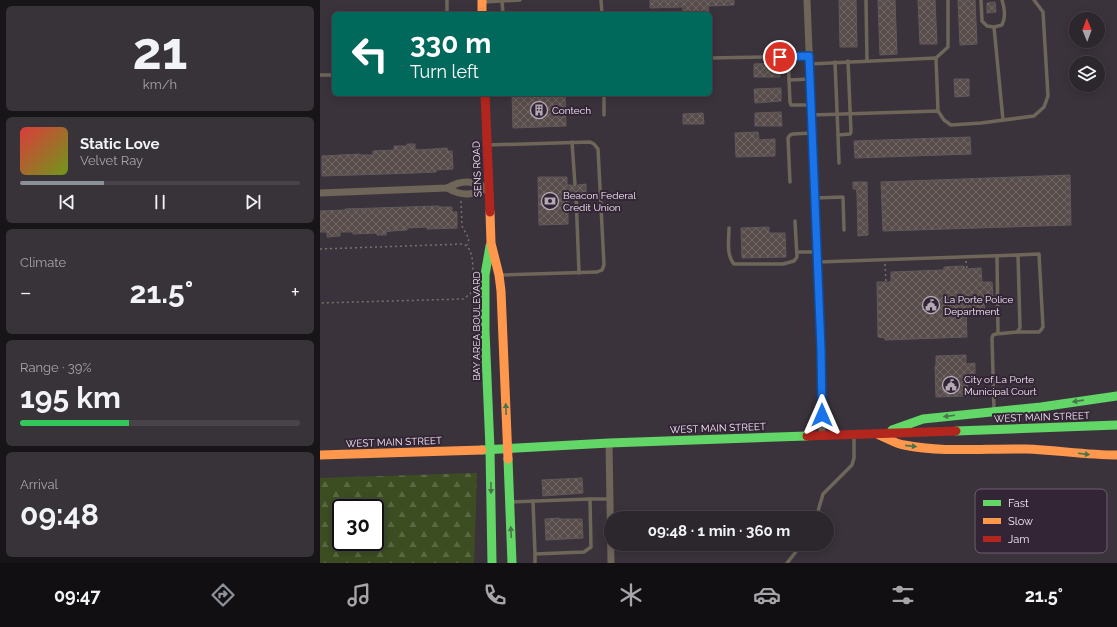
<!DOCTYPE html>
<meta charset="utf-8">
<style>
:root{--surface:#2c262d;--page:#383239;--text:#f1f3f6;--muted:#a6a5aa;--line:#484349;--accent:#8c9099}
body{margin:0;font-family:Raleway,sans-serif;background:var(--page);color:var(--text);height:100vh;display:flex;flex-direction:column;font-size:15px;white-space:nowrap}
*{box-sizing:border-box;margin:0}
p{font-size:13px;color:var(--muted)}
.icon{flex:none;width:22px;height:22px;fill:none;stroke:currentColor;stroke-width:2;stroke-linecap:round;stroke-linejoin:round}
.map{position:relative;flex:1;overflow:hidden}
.side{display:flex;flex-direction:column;gap:6px;padding:6px;background:#181519;width:320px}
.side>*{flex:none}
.guide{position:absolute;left:12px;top:12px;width:380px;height:84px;border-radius:6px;box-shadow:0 2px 10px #0003,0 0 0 1px var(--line);background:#00695c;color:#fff;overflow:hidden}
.needle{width:26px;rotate:359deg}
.buttons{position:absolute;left:749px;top:12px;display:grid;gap:8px}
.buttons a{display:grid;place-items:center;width:36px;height:36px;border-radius:50%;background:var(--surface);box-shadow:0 2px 10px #0003,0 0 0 1px var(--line);font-size:20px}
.speed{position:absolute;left:12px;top:499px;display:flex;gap:8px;font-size:20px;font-weight:700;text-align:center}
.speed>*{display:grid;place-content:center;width:52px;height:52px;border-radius:50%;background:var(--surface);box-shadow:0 2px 10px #0003,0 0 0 1px var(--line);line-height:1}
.speed .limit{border:2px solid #111;border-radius:6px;background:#fff;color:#111}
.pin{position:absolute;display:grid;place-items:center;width:34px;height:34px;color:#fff;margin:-17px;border:2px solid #fff;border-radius:50%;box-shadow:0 1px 4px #0007}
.me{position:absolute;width:44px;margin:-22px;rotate:0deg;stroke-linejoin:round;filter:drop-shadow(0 0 3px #0008)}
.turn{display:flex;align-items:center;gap:14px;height:84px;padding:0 12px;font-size:18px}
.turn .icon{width:52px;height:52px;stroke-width:2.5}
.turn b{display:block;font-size:28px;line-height:34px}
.big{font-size:30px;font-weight:700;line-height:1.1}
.side .widget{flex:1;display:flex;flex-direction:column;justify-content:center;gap:6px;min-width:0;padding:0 14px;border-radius:6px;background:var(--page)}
.side .dial{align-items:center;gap:0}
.dial b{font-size:52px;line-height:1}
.song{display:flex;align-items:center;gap:12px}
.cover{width:48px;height:48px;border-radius:6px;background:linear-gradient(135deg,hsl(0 70% 55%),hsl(80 70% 35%))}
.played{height:4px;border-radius:2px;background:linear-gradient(90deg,var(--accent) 30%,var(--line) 30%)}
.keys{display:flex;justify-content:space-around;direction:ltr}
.heat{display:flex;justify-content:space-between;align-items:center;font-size:22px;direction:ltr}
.charge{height:6px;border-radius:3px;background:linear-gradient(90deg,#34c759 39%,var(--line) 0)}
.trip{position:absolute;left:284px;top:511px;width:230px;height:40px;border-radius:20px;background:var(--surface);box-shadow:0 2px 10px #0003,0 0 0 1px var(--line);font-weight:700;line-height:40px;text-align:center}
.dock{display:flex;height:64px;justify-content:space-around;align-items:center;background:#120f12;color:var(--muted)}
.dock .icon{width:28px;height:28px}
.dock .active{color:var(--accent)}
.dock b{font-size:18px;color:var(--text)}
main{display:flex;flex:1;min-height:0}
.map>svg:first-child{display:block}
.forest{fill:url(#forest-firs);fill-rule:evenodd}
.building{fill:url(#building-cross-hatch);stroke:#60595a}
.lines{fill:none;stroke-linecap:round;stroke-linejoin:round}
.path{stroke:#78716c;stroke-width:1.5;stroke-dasharray:2 3;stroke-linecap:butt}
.lane{stroke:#6e6659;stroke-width:3.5}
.street{stroke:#6e6659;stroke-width:7}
.fast{stroke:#63d668;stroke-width:9}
.slow{stroke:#ff974d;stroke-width:9}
.jam{stroke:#b3261e;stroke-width:9}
.oneway{fill:#49754c}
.route-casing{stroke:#114b97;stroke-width:10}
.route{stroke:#1a73e8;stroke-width:7}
.labels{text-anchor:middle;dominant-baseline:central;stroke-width:4;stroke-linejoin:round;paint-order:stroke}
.poi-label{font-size:10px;fill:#f3eaf5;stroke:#342536;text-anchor:start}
.street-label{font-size:10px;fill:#f3eaf5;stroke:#342536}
.key{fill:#342536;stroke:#6d606f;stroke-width:1}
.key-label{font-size:11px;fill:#f3eaf5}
</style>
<main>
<section class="side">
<div class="widget dial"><b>21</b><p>km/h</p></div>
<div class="widget">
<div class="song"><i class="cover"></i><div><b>Static Love</b><p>Velvet Ray</p></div></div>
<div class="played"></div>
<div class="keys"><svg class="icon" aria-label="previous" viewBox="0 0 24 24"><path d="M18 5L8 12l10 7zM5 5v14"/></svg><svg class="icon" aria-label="pause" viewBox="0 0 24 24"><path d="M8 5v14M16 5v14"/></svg><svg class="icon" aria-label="next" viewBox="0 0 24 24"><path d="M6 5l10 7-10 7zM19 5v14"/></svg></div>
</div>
<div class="widget"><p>Climate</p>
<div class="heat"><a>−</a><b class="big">21.5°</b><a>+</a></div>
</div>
<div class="widget"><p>Range · 39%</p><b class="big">195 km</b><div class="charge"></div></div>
<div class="widget"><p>Arrival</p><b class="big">09:48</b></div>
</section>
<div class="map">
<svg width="797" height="563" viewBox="0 0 797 563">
<defs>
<pattern id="forest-firs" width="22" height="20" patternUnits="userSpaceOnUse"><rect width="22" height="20" fill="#3c4e21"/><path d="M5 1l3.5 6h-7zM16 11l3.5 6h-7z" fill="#596842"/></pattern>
<pattern id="building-cross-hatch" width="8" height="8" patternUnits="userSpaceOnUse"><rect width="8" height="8" fill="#584d4b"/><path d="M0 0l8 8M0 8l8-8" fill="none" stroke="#706766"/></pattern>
</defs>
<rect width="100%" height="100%" fill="#3b333c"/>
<!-- forest -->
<path class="forest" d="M157,473L154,563H0V478ZM21,508H55V542H21Z"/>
<!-- building -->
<g class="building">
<polygon points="330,0 414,0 414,5 388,6 389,13 363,14 363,7 330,8"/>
<polygon points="519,0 536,0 537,47 520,47"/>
<polygon points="558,0 575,0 577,54 560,55"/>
<polygon points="598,0 615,0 617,44 600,44"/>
<polygon points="638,0 655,0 657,44 640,45"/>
<polygon points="675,2 676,12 667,13 667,3"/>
<polygon points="460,63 460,77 434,77 434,64"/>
<polygon points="634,79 649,79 649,96 635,97"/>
<polygon points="461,88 461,101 435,103 434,89"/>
<polygon points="192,94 245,94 246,126 193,128"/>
<polygon points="461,112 462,126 435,126 435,113"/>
<polygon points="383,113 384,124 363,124 363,114"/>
<polygon points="438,132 439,140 455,139 455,156 416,157 415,133"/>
<polygon points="650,137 651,154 535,158 534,141"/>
<polygon points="87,144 95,144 95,149 99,150 127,148 128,151 132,151 133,169 116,170 116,172 94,173 2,176 2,156 40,154 41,155 53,155 53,151 74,150 74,146 87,146"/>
<polygon points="750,175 751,225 563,231 561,182"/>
<polygon points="218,177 247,177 247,185 252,185 255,188 257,187 258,185 266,184 266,195 259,195 256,192 253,193 253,196 248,196 248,224 219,225"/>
<polygon points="533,182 547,182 548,235 538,236 537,193 536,189 533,189"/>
<polygon points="119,206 119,207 132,207 132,212 137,212 137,228 107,229 107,227 87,228 87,230 71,231 66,232 66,235 57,235 57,233 33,234 33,232 20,232 20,236 7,237 7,232 0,232 0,211 25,210 25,209"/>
<polygon points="449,227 449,233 465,233 466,257 422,258 421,228"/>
<polygon points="644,266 645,269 661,268 662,282 672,282 673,298 664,298 665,312 646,312 647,337 565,340 565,338 558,337 557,282 571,282 571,272 624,270 624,267"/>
<polygon points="646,355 646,364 655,363 655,375 647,375 648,396 616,397 615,366 616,366 616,356"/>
<polygon points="262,478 263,493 223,496 222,480"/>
<polygon points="239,518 239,519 262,519 263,538 226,540 225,519"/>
</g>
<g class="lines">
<!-- path -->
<g class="path">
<polyline points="141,201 142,226 149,239 147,245"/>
<path d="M0,249L143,244C157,249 152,278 152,291L150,294L143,299L0,303"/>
<polyline points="646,261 647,269"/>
<polyline points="565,264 566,282"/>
</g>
<!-- lane -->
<g class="lane">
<polyline points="127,0 127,14"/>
<polyline points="281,0 282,14"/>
<polyline points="546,0 547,61"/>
<polyline points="661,0 662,21 667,26 674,27"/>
<path d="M682,0C685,9 686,17 682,25L674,27L683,120"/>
<polyline points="182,1 183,14"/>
<polyline points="163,2 200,0"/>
<polyline points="468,57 470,102 471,105 491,105"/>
<polyline points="390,58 489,56"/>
<polyline points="616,58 628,47 628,0"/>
<polyline points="515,62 518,135"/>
<polyline points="489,64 616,58 618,111"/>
<polyline points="0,75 14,75"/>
<polyline points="469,80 490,79"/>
<polyline points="284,94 284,115"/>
<polyline points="491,115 618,111 624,120 631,125 661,123 714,116 724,107 728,96 723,12 714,0"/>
<polyline points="252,142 255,185"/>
<polyline points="168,145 270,142 274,144 278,149 284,265 282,270 277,272 180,275"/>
<polyline points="519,163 518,135 530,134 531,132 528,61"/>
<polyline points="470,182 468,138 470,135 473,134 492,133"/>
<polyline points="256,195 259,273"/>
<polyline points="495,198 523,197 524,230"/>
<path d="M409,228C409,239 406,255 414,264H463L474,261L477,257L475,221"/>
<polyline points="478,252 498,252"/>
<polyline points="677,256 678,333"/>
<polyline points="498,262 698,255 700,328 697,332 676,334 673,335 672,338 674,410"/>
<polyline points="697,332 719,332 721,330 723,327 719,254 698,255"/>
<polyline points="270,499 290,499"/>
<polyline points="213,501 215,554"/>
<polyline points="190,502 270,499 271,547 264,552 215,554 215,563"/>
<polyline points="496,518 503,494 532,465 534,458 534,435"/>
<polyline points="467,563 482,544"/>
</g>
<!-- street -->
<g class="street">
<polyline points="487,0 501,349 502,435"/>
<path d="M127,188C143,197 152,195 168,188"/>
<path d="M0,193L127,188C143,179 152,181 168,188"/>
<polyline points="289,443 291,563"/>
</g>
<!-- fast -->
<g class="fast">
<polyline points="170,246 165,275 165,331 170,449 172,563"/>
<polyline points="572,430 603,419 721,407 797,396"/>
<polyline points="636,431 797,425"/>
<polyline points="162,450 289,443 487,436"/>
<polyline points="188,459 192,563"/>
</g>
<!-- slow -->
<g class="slow">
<polyline points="162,0 162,14"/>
<polyline points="170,212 171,243 179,275 181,291 188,459"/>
<path d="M559,435C567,438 576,444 584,445C623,453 667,448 706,449C736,450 766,455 797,455"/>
<polyline points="0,455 162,450"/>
</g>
<!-- jam -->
<g class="jam">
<polyline points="165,94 170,212"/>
<polyline points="487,436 636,431"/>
</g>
</g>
<!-- one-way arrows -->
<defs><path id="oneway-solid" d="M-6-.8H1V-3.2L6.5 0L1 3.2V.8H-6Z"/></defs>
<g class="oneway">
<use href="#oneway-solid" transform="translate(758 401) rotate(172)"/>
<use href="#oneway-solid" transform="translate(186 409) rotate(-92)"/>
<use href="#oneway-solid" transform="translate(629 416) rotate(173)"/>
<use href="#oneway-solid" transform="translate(591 446) rotate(6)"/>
<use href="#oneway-solid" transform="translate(764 454) rotate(7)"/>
<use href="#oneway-solid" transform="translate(171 488) rotate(89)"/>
<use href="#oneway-solid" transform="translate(191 532) rotate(-93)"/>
</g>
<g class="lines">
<!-- route casing -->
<g class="route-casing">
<polyline id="route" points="460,57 489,56 501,349 502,415"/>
</g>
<!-- route -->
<use href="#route" class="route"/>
</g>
<!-- icons -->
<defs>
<g id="building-ring" transform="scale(0.9)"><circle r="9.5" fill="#342536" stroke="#b3aab4" stroke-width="1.5"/><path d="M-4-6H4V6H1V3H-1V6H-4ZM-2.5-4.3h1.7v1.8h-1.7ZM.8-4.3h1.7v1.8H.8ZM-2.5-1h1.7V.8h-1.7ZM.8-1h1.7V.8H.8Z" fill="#b3aab4"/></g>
<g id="bank-ring" transform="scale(0.9)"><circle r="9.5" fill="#342536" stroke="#b3aab4" stroke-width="1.5"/><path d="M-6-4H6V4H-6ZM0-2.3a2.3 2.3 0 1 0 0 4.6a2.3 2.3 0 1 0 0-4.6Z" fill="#b3aab4"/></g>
<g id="civic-ring" transform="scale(0.9)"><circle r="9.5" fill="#342536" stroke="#b3aab4" stroke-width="1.5"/><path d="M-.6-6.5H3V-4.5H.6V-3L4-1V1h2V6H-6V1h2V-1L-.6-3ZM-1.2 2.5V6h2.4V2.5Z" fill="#b3aab4"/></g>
</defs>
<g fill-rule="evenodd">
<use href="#building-ring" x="219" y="110"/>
<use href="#bank-ring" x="230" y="201"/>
<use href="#civic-ring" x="611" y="305"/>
<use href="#civic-ring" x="631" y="385"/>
</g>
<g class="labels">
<!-- poi labels -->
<g class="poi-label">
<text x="232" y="110">Contech</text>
<text x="243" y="195">Beacon Federal<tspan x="243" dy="12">Credit Union</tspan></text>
<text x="624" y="299">La Porte Police<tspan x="624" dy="12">Department</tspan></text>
<text x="644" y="379">City of La Porte<tspan x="644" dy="12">Municipal Court</tspan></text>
</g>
<!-- street labels -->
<g class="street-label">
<text transform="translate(157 169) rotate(-92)">SENS ROAD</text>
<text transform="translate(156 326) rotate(-90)">BAY AREA BOULEVARD</text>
<text transform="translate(722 417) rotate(-2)">WEST MAIN STREET</text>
<text transform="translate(398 428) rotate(-2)">WEST MAIN STREET</text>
<text transform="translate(74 442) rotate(-2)">WEST MAIN STREET</text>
</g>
</g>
<!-- legend -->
<rect x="655" y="489" width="132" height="64" rx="6" class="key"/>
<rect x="663" y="500" width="18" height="6" fill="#63d668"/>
<rect x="663" y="518" width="18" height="6" fill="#ff974d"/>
<rect x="663" y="536" width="18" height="6" fill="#b3261e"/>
<g class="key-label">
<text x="688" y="507">Fast</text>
<text x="688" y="525">Slow</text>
<text x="688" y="543">Jam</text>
</g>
</svg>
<div class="buttons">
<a><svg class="needle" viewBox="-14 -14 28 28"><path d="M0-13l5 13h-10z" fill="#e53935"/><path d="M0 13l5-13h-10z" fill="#a6a5aa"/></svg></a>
<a><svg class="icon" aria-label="layers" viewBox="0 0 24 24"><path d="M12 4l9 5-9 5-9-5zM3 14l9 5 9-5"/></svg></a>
</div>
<div class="speed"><div class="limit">30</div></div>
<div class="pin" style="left:460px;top:57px;background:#d93025"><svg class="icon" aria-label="arrive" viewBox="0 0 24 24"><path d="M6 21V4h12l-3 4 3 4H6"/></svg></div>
<svg class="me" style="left:502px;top:415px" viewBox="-20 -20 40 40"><path d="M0-17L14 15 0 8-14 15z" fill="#1a73e8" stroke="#fff" stroke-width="4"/></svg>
<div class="trip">09:48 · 1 min · 360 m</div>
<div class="guide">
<div class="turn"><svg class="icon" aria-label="left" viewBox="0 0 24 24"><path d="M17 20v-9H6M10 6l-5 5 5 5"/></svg><div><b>330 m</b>Turn left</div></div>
</div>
</div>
</main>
<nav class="dock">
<b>09:47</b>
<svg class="icon active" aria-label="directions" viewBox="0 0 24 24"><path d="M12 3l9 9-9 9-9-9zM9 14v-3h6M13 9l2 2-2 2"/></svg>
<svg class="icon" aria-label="music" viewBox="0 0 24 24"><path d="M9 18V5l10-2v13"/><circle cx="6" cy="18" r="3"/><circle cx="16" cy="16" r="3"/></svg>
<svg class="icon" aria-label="phone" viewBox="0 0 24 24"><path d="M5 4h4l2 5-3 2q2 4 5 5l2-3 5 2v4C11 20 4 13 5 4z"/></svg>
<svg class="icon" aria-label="climate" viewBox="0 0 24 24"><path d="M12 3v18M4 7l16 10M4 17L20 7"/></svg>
<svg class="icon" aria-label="car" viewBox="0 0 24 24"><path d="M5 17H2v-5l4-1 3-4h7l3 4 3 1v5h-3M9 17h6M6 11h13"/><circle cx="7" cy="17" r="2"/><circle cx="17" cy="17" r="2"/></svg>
<svg class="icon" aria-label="filters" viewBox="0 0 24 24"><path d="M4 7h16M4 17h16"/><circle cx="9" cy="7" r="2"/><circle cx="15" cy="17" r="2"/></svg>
<b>21.5°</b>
</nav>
